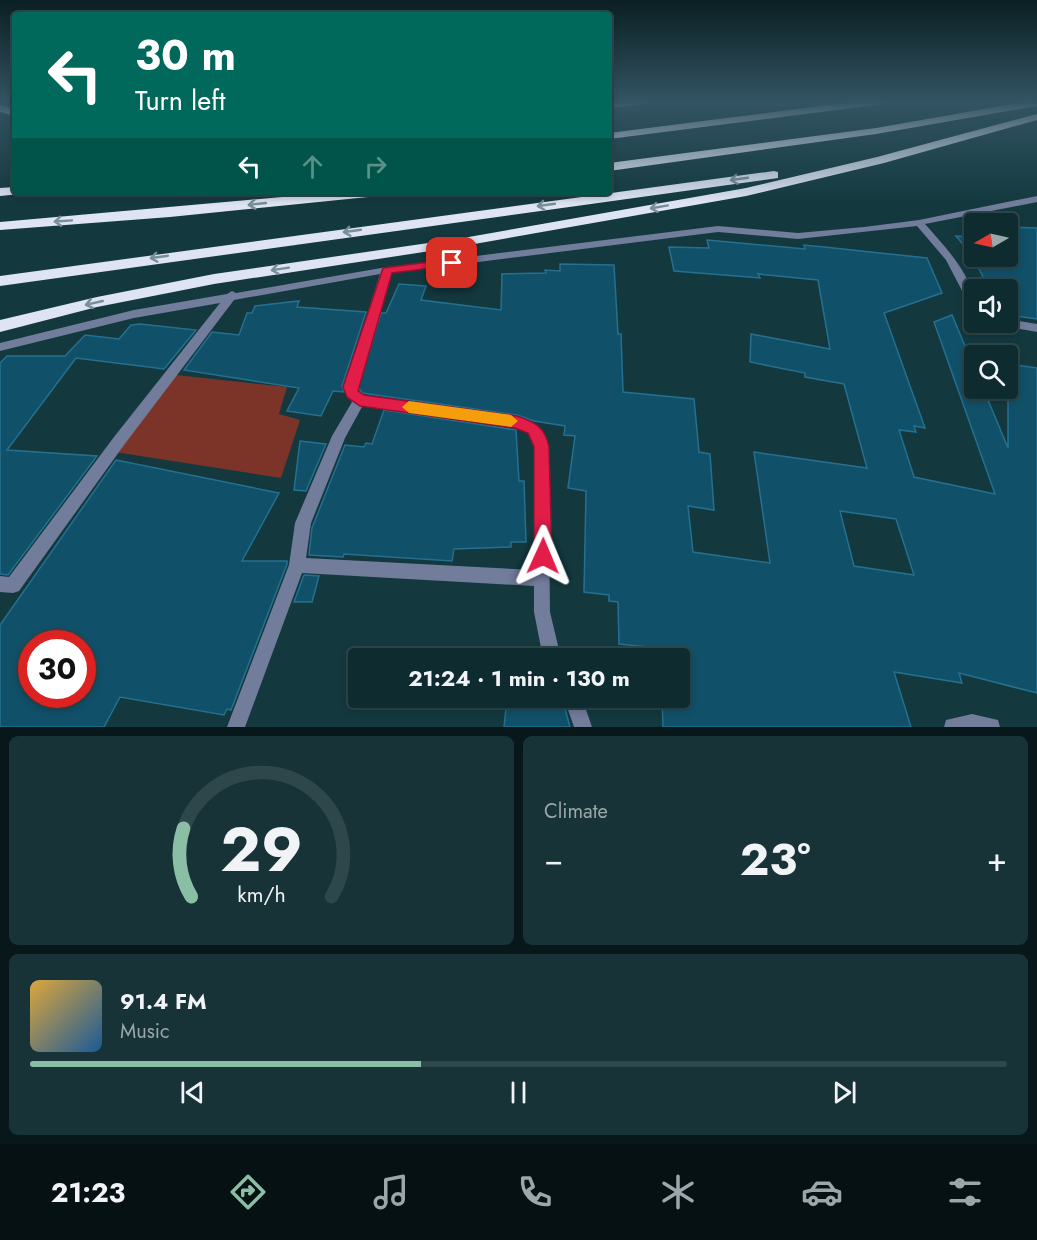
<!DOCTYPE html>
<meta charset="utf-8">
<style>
:root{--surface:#0e2b2f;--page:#173337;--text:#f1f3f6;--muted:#9ba7aa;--line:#2e474b;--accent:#8abfa5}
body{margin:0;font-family:Jost,sans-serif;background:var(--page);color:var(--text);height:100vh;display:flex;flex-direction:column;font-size:22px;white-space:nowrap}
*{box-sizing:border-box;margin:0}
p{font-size:20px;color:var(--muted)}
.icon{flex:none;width:33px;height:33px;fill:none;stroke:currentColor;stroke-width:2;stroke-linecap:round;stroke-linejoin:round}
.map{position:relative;height:727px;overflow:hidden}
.side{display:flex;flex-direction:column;gap:9px;padding:9px;background:#08181a;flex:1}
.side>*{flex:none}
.hud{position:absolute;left:12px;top:12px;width:600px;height:183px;border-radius:6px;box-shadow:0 3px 9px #0003,0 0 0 2px var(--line);background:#00695c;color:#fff;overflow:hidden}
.needle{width:39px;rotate:261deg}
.controls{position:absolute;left:964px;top:213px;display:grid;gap:12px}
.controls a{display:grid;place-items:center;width:54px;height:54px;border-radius:6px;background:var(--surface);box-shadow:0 3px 9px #0003,0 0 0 2px var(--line);font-size:30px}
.speed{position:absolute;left:18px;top:630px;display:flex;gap:12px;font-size:30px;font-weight:700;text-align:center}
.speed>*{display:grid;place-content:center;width:78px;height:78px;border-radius:50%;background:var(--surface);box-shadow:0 3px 9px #0003,0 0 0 2px var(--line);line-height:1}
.speed .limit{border:9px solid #d22;background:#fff;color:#111}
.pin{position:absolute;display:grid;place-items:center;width:51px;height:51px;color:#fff;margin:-26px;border-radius:12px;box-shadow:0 3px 9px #0006}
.me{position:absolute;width:66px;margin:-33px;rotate:1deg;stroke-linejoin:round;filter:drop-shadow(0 0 4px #0008)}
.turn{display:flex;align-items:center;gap:21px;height:126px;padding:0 24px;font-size:27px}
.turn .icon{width:78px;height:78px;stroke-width:2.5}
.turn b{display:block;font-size:42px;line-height:51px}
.lanes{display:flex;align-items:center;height:57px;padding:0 24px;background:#0003;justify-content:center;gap:30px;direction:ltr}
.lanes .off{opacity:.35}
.big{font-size:45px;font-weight:700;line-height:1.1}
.side .widget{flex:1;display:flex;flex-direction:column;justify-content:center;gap:9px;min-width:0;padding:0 21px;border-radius:9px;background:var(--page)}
.side .dial{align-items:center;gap:0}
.dial svg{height:156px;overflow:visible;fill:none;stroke:var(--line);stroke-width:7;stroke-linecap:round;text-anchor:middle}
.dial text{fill:var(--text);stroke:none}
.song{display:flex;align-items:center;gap:18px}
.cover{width:72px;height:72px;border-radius:9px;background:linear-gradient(135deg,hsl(40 70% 55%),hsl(210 70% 35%))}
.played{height:6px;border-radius:3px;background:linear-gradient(90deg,var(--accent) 40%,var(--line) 40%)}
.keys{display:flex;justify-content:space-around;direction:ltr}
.heat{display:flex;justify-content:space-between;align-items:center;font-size:33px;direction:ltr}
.side .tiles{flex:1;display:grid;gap:9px;grid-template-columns:1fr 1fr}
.widget:last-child{grid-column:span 2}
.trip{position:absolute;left:348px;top:648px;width:342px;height:60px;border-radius:6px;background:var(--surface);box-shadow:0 3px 9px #0003,0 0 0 2px var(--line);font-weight:700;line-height:60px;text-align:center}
.tabs{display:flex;height:96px;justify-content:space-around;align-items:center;background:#061113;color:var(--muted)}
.tabs .icon{width:42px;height:42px}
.tabs .active{color:var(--accent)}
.tabs b{font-size:27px;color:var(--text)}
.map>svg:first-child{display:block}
.green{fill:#7c3429}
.building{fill:#115069;stroke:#257090;stroke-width:1.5;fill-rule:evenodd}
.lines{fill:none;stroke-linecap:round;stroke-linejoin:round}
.minor{fill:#727c9b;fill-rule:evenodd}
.motorway{fill:#dee4f3;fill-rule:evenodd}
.oneway{stroke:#788e99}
.route{fill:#e11d48;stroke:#92132f;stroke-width:1.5}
.slow{fill:#f59e0b}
</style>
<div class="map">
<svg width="1037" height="727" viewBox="0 0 1037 727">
<rect width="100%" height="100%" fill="#13393f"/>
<!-- green -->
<polygon class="green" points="176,375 287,387 279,414 300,420 281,478 115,452"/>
<!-- building -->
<g class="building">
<polygon points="1008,227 1037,228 1037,319 1008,315 1008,290 990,290 971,254 956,236 975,237 975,256 1008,256"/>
<path d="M707,240L805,249L804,245L824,247L927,258L942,293L884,313L925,428L914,426L916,432L899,430L914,477L995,494L934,322L952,315L975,370V388H983L1008,448V364L1037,368V693L959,673L962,683L894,672L911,727H663L662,698H680V650L619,644L618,602L609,601V595L584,592L586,491L568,488L575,436L564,435L565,426L534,421L517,415L362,393L358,387L381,313H386L399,284L426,286L421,300L501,310L502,274L546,273L545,270L560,271V264L614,265L618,334H621L623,392L694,399L699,452L710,454L714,510L688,506L693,552L770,563L754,452L867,468L844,384L805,377V373L750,362L751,334L830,349L818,280L758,274L760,278L674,271L669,247L709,248ZM840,511L896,519L914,575L854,566Z"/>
<polygon points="299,301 297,307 366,312 342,386 344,392 333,391 321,416 287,411 299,388 184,370 212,332 239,335 247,313 252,313 255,306"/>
<polygon points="140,324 196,330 164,369 76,358 7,450 97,456 8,575 0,574 0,363 7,356 65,356 85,335 119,339 131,325"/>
<polygon points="384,410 516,430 519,481 524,481 526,542 511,542 511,547 454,549 452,561 344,554 343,557 309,555 312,528 345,445 364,447 366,443 372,444"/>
<polygon points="300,441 326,444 306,491 294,490"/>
<path d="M116,460L279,493L242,561H287V564L231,710L227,709L224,715L120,697L104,727H0V625ZM32,644H82V694H32Z"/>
<polygon points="304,575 319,576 312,602 294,602"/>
<polygon points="507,699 564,705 570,727 504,727"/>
</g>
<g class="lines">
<!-- minor -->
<g class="minor">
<path d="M1037,196V202L925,224C946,248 975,277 975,310L970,306L946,260L917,226L798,239L718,232L391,273L356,387L361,395L517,417C536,423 544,426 548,447L550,612L561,658H543L534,612V586L302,573L245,727H227L289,565L295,523L332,436L352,402L344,387L380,274L234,300L124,445L19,591L13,593L0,592V576L9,577L114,437L220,303L134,318L0,351V343L134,310L227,294L232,291L236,293L387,267L718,226L798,233L864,227L919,220ZM363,405L515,427C527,432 532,434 534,447V570L306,558L311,523L345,438Z"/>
<polygon points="1008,319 1037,324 1037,332 1004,326 999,322 1008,322"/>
<polygon points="564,698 582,698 592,727 574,727"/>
<polygon points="972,714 998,720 1000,727 944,727 946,720"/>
</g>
<!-- motorway -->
<g class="motorway">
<polygon points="652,101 647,104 609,108 609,102"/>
<polygon points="859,101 889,101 884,104 609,139 609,133"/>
<polygon points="1030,101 1037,101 1037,106 876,134 609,171 609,163 876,128"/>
<polygon points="0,105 15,109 15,116 0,112"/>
<polygon points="1037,114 1037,120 884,163 746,196 463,246 214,284 97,307 0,332 0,320 97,297 214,274 463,238 746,188 877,157"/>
<polygon points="774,171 778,172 778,178 0,286 0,276"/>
<polygon points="15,187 15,192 21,192 20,194 0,196 0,188"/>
<polygon points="339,192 385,192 378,196 170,217 0,230 0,222"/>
</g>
</g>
<!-- one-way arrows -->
<defs><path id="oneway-shaft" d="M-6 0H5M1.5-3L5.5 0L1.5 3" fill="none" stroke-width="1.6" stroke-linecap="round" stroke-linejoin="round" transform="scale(1.5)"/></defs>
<g class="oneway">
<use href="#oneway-shaft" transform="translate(739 179) rotate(172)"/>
<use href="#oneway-shaft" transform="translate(257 204) rotate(174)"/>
<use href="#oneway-shaft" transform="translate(546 205) rotate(172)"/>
<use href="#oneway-shaft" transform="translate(659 207) rotate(170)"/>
<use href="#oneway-shaft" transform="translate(63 221) rotate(176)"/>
<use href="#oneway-shaft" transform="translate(352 231) rotate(172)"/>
<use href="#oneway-shaft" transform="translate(159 257) rotate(172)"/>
<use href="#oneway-shaft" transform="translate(280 269) rotate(171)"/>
<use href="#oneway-shaft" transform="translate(94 303) rotate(167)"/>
</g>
<!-- sky -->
<linearGradient id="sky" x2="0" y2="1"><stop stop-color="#0a1f23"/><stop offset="0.5" stop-color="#335463"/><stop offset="1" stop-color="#335463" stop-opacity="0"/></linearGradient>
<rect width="1037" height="203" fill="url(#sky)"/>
<!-- route -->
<path class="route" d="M452,259L456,260V265L392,273L358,391L364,395L517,416C535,422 545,427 549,447L552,556L549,562L543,565L537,562L534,556V447L528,433L515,428L360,406L347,397L343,387L383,268Z"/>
<!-- slow -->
<polygon class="slow" points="409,401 511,415 518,421 511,427 409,413 402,407"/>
</svg>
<div class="controls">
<a><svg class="needle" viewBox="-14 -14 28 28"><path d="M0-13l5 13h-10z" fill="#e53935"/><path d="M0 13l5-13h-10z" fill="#9ba7aa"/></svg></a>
<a><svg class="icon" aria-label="sound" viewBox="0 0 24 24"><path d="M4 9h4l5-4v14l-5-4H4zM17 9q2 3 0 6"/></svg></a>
<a><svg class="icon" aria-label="search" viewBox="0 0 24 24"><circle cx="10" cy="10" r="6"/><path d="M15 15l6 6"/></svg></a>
</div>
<div class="speed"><div class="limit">30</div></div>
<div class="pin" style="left:452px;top:263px;background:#d93025"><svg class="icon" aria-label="arrive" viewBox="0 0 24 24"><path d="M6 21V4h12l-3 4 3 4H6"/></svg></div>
<svg class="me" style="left:543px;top:556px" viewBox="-20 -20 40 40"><path d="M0-17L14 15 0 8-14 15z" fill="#e11d48" stroke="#fff" stroke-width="4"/></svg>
<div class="trip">21:24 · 1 min · 130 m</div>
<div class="hud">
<div class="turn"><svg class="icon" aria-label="left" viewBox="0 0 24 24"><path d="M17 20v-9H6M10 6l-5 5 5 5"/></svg><div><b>30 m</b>Turn left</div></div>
<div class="lanes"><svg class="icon" aria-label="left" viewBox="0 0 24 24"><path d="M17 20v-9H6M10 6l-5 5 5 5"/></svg><svg class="icon off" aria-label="ahead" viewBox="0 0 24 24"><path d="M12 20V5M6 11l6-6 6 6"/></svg><svg class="icon off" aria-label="right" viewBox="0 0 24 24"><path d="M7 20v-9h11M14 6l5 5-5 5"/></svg></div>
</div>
</div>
<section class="side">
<div class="tiles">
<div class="widget dial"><svg viewBox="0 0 100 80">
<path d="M14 69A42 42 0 1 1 86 69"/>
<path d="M14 69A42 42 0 0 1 10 34" stroke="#8abfa5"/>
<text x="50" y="56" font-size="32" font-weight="700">29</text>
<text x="50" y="72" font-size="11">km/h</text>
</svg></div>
<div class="widget"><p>Climate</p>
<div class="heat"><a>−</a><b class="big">23°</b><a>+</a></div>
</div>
<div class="widget">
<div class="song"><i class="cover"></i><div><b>91.4 FM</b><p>Music</p></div></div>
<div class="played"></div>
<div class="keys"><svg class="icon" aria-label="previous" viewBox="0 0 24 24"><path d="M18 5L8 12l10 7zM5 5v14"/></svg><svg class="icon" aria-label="pause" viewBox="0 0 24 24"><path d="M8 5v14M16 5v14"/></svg><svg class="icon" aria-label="next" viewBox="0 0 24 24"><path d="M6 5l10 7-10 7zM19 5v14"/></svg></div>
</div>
</div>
</section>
<nav class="tabs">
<b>21:23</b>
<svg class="icon active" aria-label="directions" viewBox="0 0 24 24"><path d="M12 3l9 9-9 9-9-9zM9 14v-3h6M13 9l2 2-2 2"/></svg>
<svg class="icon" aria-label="music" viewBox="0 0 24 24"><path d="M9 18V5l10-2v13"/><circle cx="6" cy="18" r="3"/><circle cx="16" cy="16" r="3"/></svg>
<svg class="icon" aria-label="phone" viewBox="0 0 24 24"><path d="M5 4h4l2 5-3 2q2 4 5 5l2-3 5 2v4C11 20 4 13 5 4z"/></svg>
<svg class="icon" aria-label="climate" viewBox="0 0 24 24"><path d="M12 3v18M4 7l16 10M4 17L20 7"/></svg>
<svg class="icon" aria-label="car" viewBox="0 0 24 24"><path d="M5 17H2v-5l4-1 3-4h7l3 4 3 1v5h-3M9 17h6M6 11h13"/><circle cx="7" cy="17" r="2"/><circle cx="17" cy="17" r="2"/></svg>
<svg class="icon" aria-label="filters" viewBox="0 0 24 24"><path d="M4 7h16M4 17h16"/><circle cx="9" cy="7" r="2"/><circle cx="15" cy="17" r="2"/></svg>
</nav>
